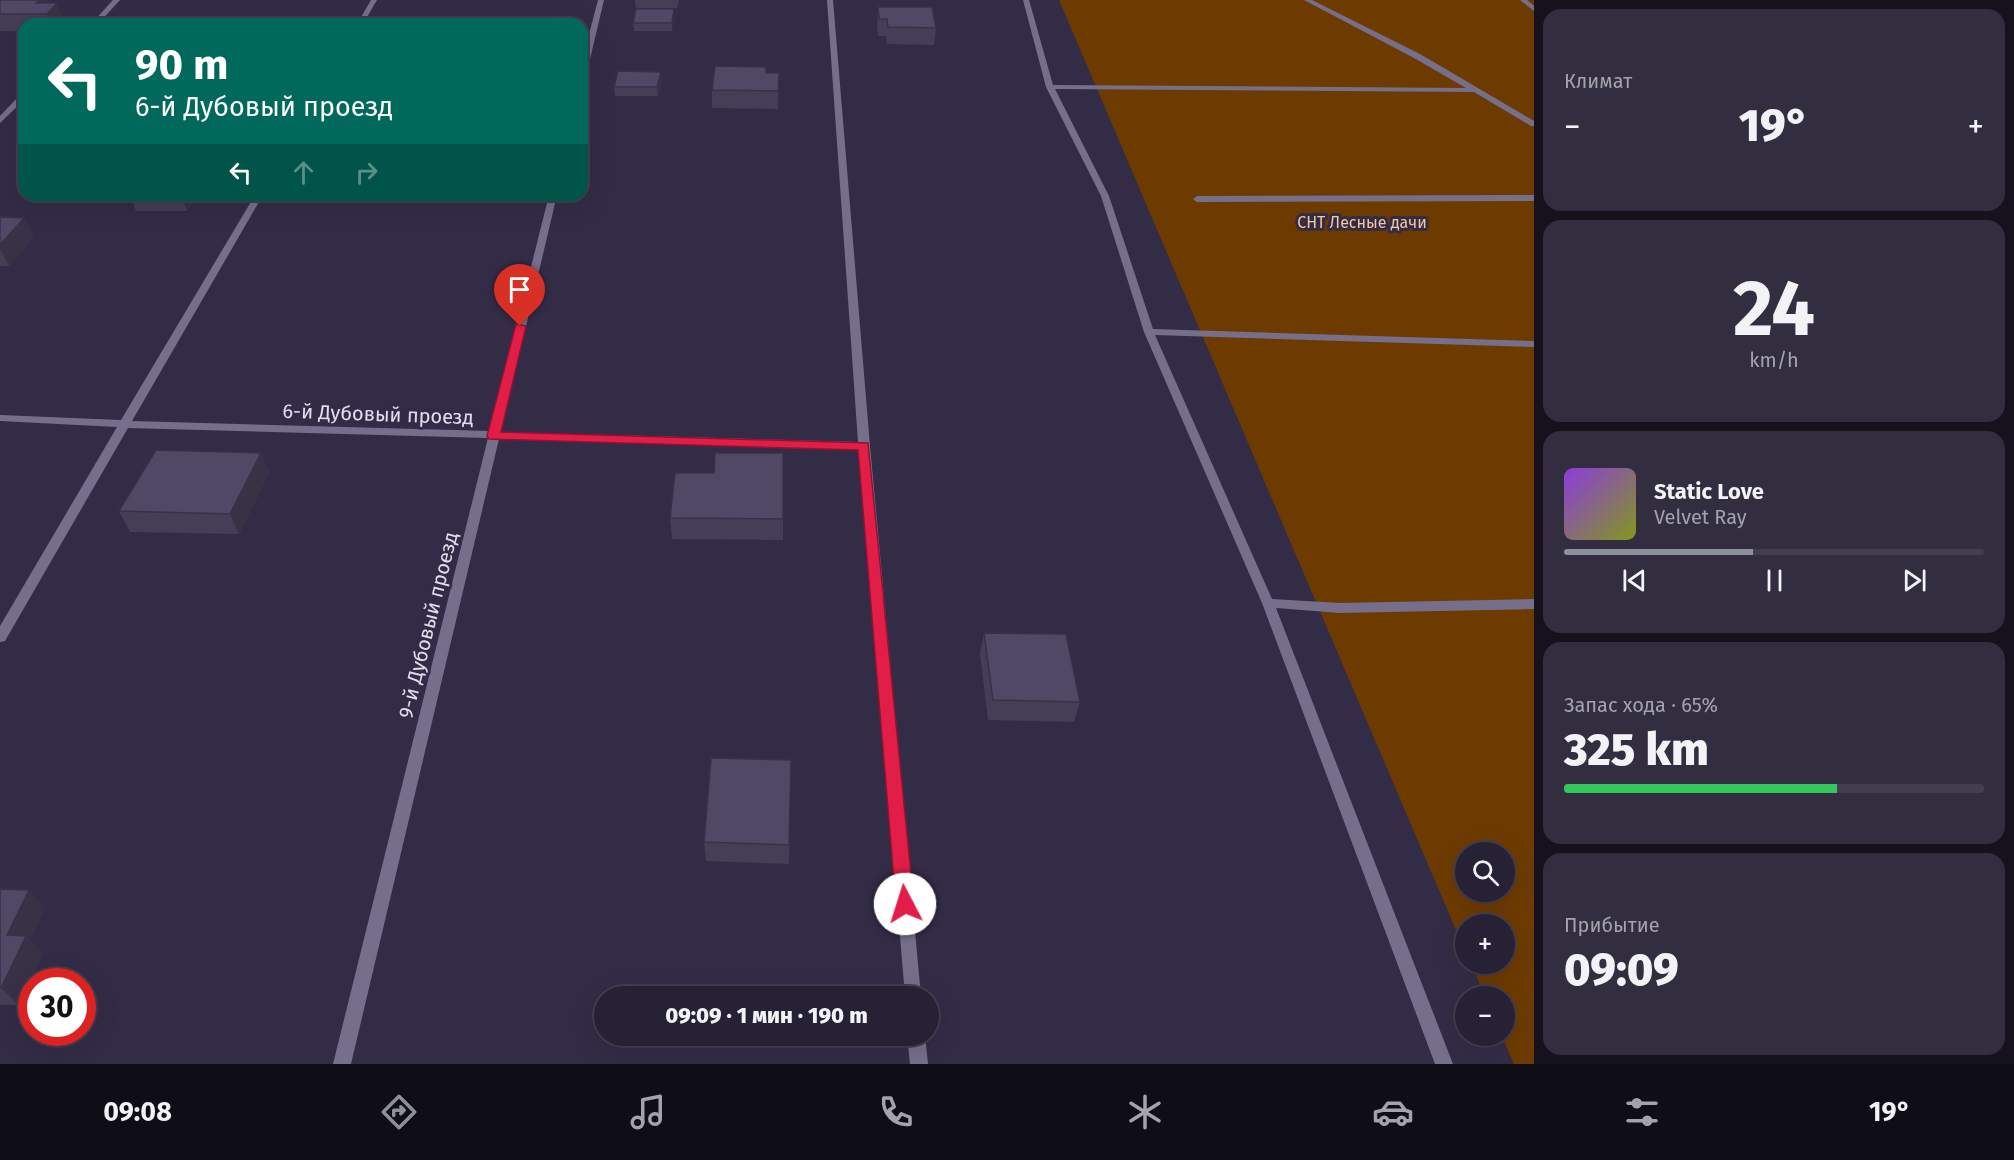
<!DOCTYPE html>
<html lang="ru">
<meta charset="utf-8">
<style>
:root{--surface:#262134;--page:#322e40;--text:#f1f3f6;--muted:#a4a3ac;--line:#423e4f;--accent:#8c9099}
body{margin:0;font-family:"Fira Sans",sans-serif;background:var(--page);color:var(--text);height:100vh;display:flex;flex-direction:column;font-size:22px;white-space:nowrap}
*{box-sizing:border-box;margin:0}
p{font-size:20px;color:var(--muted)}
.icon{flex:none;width:33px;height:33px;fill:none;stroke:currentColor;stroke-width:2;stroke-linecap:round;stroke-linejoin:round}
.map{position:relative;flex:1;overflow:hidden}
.details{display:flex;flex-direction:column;gap:9px;padding:9px;background:#15121d;width:480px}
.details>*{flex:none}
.top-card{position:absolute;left:18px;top:18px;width:570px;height:183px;border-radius:18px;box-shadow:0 6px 24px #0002,0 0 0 2px var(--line);background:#00695c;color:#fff;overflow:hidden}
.tools{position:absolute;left:1455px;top:842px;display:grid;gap:12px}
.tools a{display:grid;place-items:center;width:60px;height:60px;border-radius:50%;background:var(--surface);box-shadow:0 6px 24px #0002,0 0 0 2px var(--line);font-size:30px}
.speed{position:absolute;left:18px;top:968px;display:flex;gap:12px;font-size:30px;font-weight:700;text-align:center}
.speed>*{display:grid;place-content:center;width:78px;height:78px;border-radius:50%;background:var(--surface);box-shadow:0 6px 24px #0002,0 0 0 2px var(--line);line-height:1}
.speed .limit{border:9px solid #d22;background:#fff;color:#111}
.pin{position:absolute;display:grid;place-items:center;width:51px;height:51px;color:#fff;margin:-62px -26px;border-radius:50% 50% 50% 0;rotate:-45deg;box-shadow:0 0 6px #0007}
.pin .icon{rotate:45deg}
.me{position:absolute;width:66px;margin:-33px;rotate:355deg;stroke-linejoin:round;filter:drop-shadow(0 0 4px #0008)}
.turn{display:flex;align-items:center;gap:21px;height:126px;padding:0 18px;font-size:27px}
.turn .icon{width:78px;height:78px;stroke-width:2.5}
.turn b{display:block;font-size:42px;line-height:51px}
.lanes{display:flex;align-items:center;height:57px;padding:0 18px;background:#0003;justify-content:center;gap:30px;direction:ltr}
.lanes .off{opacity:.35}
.big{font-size:45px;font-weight:800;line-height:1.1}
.details .widget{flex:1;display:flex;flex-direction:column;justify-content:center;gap:9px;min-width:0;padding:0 21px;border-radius:18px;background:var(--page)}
.details .dial{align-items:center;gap:0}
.dial b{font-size:78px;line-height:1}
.song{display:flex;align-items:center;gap:18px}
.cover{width:72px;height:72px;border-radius:9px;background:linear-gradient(135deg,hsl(270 70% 55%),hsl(70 70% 35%))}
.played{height:6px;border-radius:3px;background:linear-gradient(90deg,var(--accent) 45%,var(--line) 45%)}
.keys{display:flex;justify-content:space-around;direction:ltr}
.heat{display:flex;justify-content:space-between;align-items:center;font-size:33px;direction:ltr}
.charge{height:9px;border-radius:4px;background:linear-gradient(90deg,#34c759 65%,var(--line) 0)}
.trip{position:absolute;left:594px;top:986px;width:345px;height:60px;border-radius:30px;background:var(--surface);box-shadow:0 6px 24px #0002,0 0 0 2px var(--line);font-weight:800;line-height:60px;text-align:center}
.menu{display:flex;height:96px;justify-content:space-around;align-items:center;background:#0f0d15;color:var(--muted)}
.menu .icon{width:42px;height:42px}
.menu .current{color:var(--accent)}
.menu b{font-size:27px;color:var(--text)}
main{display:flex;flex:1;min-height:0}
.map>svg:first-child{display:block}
.green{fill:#6d3b00;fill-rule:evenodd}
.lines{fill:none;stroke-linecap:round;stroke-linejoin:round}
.service{fill:#766f8c;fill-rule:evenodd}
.minor{fill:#766f8c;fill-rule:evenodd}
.wall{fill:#453e57}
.shaded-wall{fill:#383247}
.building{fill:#504865;stroke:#383247;stroke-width:1.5}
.route{fill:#e11d48;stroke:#92132f;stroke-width:1.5}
.labels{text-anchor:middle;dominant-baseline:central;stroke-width:6;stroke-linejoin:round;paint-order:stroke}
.far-park-label{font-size:16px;fill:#f7c69d;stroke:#332c46}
.street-label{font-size:20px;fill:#e2deef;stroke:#332c46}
</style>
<main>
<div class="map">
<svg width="1534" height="1064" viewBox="0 0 1534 1064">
<rect width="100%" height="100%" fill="#332c46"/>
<!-- green -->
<path class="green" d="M1059,0H1534V1064H1514L1501,1035H1504V996H1485L1471,963H1504V924H1466L1465,951ZM1466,852H1504V891H1466Z"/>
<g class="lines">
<!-- service -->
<g class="service">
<polygon points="1023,0 1029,0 1053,85 1466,88 1414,58 1304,0 1312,0 1420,54 1534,121 1534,126 1531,126 1474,92 1055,89 1109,196 1153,329 1534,341 1534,347 1155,335 1272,599 1340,603 1534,599 1534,609 1340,613 1276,608 1453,1064 1435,1064 1262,603 1144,332 1101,196 1046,87"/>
<polygon points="1520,0 1527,0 1534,6 1534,11"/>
<polygon points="1534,195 1534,201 1197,202 1193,199 1197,196"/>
</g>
<!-- minor -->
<g class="minor">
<polygon points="113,0 120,0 98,24 91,24"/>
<polygon points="371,0 377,0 363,24 357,24"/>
<polygon points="598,0 604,0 586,76 582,78 582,61"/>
<polygon points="827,0 833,0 870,446 921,996 905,996 859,449 499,439 351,1064 333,1064 488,438 128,428 5,641 0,642 0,626 117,427 0,421 0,415 121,420 255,195 263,195 132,421 490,431 549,195 557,195 501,432 858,442"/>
<polygon points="21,94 24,94 24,100 0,123 0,116"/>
<polygon points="907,1035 925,1035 928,1064 910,1064"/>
</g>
</g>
<!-- wall -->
<g class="wall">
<polygon points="0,0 48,3 64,20 60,24 24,24 24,31 0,31"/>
<polygon points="635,0 679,0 677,8 636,8"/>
<polygon points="878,7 936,28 934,45 887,44 886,36 878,36 877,24"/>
<polygon points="674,9 674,18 672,31 634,31 633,23"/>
<polygon points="766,73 779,73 778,109 712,108 712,90"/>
<polygon points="662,81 658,96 615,96 614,87"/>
<polygon points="130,195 197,195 187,211 136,211"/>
<polygon points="0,217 34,237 9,266 0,266"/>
<polygon points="261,453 269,473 239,534 130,532 119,511"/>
<polygon points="783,453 783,540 672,539 670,518 714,473"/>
<polygon points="984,633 1080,702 1074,722 988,720 980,653"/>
<polygon points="791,760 789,864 706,861 704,842"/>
<polygon points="0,889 45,908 30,940 43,954 19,1005 0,1005"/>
</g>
<!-- shaded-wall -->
<g class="shaded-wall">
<polygon points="40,0 46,0 51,10 57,3 64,20 60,24 51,24 47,14 36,3"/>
<polygon points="674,9 674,18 672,31 672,23"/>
<polygon points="661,72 662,81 658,96 657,87"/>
<polygon points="181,195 197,195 187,211"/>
<polygon points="24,218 34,237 9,266 0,249 0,245"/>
<polygon points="261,453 269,473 239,534 230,514"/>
<polygon points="29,890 45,908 30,940 43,954 19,1005 1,988 7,935"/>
</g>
<!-- building -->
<g class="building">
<polygon points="0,0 40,0 36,3 57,3 47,14 0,14"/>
<polygon points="878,7 932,7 936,28 888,27 887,19 879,19"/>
<polygon points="636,9 674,9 672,23 633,23"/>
<polygon points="715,66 766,67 766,73 779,73 778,91 712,90"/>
<polygon points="618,71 661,72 657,87 614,87"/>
<polygon points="0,217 24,218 0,245"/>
<polygon points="156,450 261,453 230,514 119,511"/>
<polygon points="715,453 783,453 783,519 670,518 675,473 714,473"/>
<polygon points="984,633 1066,634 1080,702 993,700"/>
<polygon points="711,758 791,760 789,845 704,842"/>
<polygon points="0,889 29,890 7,935 26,936 1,988 0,988"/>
</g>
<!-- route -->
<polygon class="route" points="516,324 526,326 501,432 868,443 914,904 911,910 905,913 898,910 896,904 858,450 489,439 487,436"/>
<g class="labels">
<!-- far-park labels -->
<g class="far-park-label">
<text x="1362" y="222">СНТ Лесные дачи</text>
</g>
<!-- street labels -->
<g class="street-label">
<text transform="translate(378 414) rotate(2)">6-й Дубовый проезд</text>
<text transform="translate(428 625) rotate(-76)">9-й Дубовый проезд</text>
</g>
</g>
</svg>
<div class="tools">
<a><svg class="icon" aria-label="search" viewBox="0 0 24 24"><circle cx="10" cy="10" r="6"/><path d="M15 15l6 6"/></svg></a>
<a>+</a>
<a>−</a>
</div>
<div class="speed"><div class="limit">30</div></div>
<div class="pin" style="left:520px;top:326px;background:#d93025"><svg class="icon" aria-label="arrive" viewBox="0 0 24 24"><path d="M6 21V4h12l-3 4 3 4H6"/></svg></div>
<svg class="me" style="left:905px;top:904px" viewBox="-20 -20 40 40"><circle r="19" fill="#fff"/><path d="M0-13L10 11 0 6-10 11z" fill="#e11d48"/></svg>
<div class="trip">09:09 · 1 мин · 190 m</div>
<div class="top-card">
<div class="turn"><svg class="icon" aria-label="left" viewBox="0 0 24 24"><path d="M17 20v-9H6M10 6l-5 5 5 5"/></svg><div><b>90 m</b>6-й Дубовый проезд</div></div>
<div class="lanes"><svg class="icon" aria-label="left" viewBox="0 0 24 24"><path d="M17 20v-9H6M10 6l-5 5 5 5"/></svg><svg class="icon off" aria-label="ahead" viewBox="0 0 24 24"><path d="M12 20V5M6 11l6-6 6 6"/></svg><svg class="icon off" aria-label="right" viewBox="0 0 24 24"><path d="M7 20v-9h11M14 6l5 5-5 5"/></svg></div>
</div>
</div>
<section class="details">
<div class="widget"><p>Климат</p>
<div class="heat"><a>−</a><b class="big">19°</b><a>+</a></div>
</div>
<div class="widget dial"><b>24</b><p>km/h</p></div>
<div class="widget">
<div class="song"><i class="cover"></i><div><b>Static Love</b><p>Velvet Ray</p></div></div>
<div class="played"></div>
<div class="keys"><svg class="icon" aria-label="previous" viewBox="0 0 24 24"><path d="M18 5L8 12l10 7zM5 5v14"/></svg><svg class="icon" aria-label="pause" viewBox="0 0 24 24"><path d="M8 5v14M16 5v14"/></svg><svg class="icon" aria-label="next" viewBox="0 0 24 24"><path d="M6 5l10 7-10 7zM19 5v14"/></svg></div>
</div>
<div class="widget"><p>Запас хода · 65%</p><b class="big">325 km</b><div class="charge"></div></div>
<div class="widget"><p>Прибытие</p><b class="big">09:09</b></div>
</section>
</main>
<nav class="menu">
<b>09:08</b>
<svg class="icon current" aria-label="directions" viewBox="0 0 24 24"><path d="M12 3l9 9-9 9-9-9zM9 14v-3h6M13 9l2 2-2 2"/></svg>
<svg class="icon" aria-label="music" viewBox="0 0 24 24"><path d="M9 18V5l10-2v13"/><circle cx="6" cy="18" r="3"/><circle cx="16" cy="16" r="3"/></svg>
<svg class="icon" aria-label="phone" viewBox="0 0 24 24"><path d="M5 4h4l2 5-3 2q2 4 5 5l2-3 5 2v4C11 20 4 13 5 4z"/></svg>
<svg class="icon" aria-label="climate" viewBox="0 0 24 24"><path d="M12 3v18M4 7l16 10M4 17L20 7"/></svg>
<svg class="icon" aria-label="car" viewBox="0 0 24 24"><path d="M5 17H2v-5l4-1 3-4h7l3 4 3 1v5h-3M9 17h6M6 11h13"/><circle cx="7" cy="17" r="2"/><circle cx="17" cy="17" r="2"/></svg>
<svg class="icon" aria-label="filters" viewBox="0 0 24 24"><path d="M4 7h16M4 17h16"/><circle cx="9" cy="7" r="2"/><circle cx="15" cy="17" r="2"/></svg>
<b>19°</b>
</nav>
